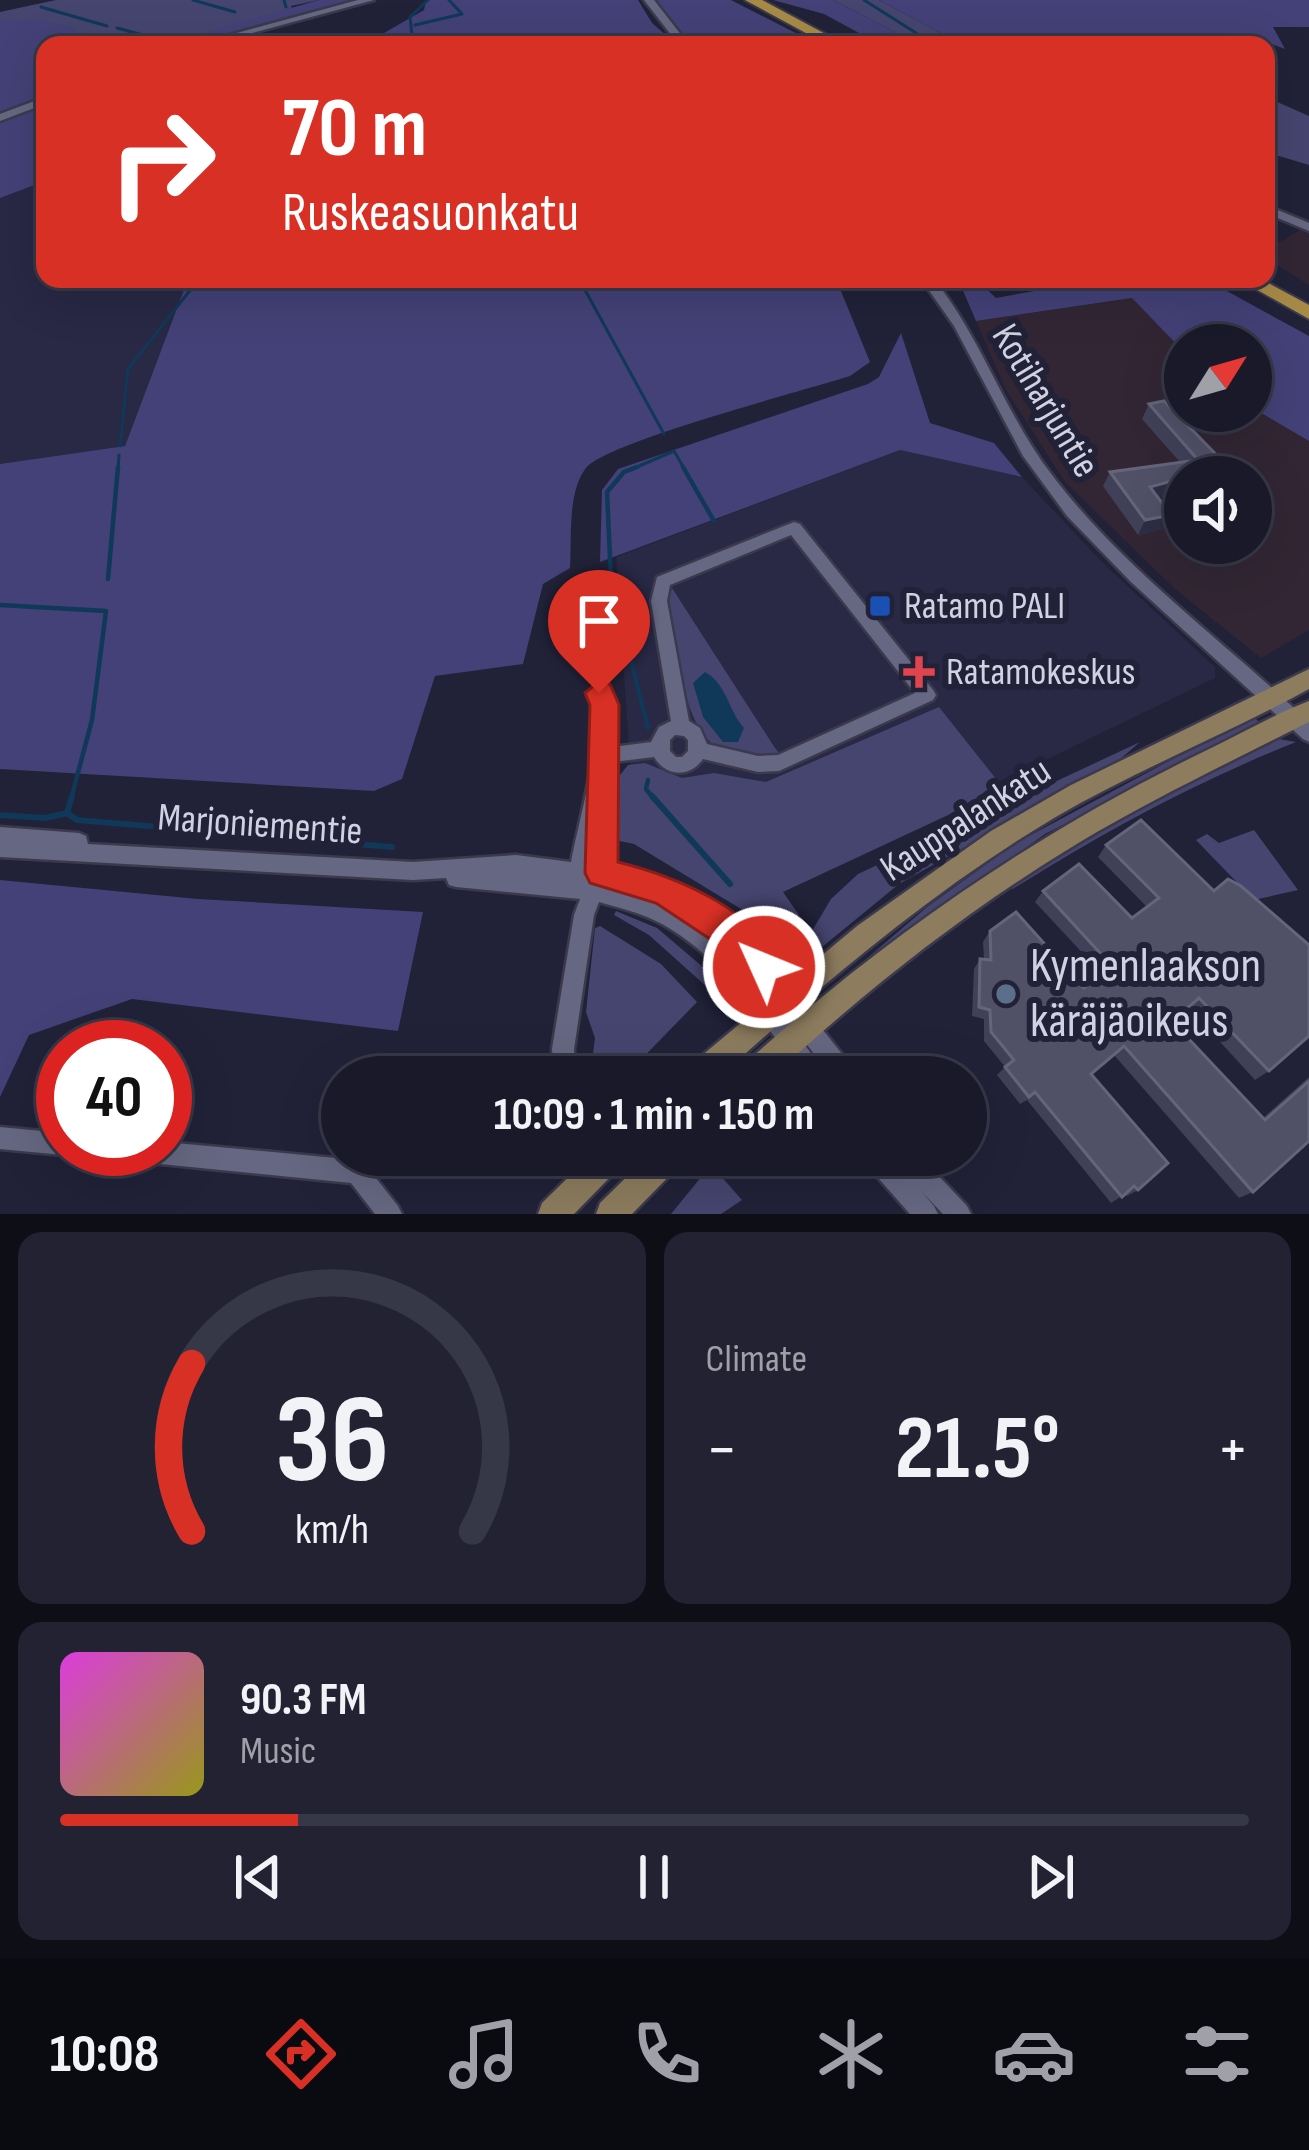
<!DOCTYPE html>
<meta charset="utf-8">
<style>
:root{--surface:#19192a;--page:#222232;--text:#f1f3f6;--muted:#9fa0a8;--line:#373847;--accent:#d93025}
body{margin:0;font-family:"Sofia Sans Condensed",sans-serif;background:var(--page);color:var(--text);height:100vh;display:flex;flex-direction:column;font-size:45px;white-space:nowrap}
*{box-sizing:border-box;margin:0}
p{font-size:39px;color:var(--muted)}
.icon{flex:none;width:66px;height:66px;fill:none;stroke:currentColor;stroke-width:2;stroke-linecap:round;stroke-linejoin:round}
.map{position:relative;height:1214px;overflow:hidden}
.details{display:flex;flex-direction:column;gap:18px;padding:18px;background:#0e0e17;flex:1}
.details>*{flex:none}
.hud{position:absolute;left:36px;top:36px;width:1239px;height:252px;border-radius:24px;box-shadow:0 12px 48px #0002,0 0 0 3px var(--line);background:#d93025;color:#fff;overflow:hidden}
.needle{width:78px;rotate:53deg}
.controls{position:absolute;left:1164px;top:324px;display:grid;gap:24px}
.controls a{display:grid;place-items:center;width:108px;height:108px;border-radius:50%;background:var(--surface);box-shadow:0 12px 48px #0002,0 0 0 3px var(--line);font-size:60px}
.speed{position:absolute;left:36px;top:1020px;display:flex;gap:24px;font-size:60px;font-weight:700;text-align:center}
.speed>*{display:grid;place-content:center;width:156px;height:156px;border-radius:50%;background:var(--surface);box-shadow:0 12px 48px #0002,0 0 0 3px var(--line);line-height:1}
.speed .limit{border:18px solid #d22;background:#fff;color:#111}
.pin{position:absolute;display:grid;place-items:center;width:102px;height:102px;color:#fff;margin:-123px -51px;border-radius:50% 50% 50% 0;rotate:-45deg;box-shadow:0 0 12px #0007}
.pin .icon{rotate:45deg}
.me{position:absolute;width:132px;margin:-66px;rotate:314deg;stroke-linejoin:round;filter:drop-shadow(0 0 9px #0008)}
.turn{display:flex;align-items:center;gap:42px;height:252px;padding:0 48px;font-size:54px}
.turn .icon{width:156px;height:156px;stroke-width:2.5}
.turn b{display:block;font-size:84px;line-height:102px}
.big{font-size:90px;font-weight:700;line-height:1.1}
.details .card{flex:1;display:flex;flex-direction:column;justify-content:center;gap:18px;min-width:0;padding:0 42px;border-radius:24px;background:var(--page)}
.details .dial{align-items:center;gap:0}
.dial svg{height:312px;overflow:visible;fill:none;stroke:var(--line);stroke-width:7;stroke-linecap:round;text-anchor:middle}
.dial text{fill:var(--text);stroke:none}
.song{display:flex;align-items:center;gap:36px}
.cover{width:144px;height:144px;border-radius:18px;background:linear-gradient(135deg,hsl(300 70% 55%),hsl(60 70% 35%))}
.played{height:12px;border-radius:6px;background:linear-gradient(90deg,var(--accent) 20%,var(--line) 20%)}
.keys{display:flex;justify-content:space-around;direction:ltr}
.heat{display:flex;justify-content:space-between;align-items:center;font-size:66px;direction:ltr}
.details .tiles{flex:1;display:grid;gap:18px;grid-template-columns:1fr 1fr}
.card:last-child{grid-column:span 2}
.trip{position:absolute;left:321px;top:1056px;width:666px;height:120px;border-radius:60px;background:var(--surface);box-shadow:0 12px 48px #0002,0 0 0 3px var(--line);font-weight:700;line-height:120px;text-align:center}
.tabs{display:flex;height:192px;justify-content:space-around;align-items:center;background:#0a0a11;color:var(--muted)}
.tabs .icon{width:84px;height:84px}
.tabs .active{color:var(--accent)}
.tabs b{font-size:54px;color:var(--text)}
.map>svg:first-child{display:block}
.commercial{fill:#322634;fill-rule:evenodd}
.built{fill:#292845}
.green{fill:#464570}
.forest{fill:#434177}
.water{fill:#103858}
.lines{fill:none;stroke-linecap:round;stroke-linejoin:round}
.stream-far2{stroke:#103858;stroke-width:3}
.stream-far1{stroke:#103858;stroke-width:4.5}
.stream{stroke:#103858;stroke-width:6}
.minor-casing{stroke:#3b3a4d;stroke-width:5}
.major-casing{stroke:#3b3a4d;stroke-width:5}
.highway-casing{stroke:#3b3a4d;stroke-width:4}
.minor{fill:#666782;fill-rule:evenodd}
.major{fill:#8d7c5e;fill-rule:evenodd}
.highway{fill:#a78a46;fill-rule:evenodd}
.wall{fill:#404058}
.shaded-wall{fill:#2d2d45}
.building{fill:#505067;stroke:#64647a;stroke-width:3}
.route{fill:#d93025;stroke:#8d1f18;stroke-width:3}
.transit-dot{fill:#1a4fb4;stroke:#212138;stroke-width:4.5}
.health-dot{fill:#e0444e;stroke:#212138;stroke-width:4.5}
.service-dot{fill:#5c6f8a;stroke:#212138;stroke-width:4.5}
.labels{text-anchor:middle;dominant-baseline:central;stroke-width:12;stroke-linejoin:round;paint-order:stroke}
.street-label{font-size:39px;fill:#d1d2e1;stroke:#212138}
.poi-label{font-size:39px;fill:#d1d2e1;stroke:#212138;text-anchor:start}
.near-poi-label{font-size:48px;fill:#d1d2e1;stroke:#212138;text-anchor:start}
</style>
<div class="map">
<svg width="1309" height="1214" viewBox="0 0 1309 1214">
<rect width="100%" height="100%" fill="#212138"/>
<!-- commercial -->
<g class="commercial">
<polygon points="1300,230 1309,234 1309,285 1266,258 1266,250"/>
<path d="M1133,298L1185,353V411H1251V407L1309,441V630L1261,658L1176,590L1065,482L1006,390L976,321ZM1185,477H1251V543H1185Z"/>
</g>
<!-- built -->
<g class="built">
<polygon points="45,168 45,279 188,279 125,446 0,464 0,185"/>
<polygon points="900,450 1022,477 1106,566 1215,667 1215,678 759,899 633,807 616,557"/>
</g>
<!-- green -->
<g class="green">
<polygon points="56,0 319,0 291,6 294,15 189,45 69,45 0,22 0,12"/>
<polygon points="833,0 879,0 963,45 920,45"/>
<polygon points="1266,97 1309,116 1309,165 1266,152"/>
<path d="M672,588L775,748L779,753C701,775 687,710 676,652C672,632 662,606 672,588Z"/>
<polygon points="939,707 1004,789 783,892 799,915 783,925 764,923 634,844 610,839 609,789 628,765 645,763 682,778 714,773 766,782"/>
<polygon points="1253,716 1261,724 1045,834 837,984 927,907 1014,844"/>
<path d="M1273,738L1296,742C1196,782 1103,832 1013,889L1009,885L1153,799Z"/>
<polygon points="1140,742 1118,761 899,884 811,956 803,946 831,899 858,874"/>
<polygon points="1254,830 1298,890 1254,900 1196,840 1207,834 1219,843"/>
<polygon points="616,911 657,928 717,979 707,987 649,935 614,915"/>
<polygon points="600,926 661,964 697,1002 624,1077 590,1077 595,1038 586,1012 595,928"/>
<polygon points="711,1165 742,1200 721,1214 671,1214"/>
</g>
<!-- forest -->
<g class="forest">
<polygon points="319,0 355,0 186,45 160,45"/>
<polygon points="426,0 638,0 652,23 677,45 385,45 384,33 424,10"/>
<polygon points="656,0 731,0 819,45 692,45"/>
<polygon points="773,0 833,0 920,45 881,45 824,14"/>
<polygon points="879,0 1309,0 1309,27 1273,27 1285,49 1263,41 963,45"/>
<path d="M0,20C28,20 76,17 90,45H45V96L0,113Z"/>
<polygon points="45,104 45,181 0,198 0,122"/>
<path d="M188,279H836L870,362L850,376C807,390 606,442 586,468C567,492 572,539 570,568L543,584L523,664L435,676L402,779L374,791L0,769V464L125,446Z"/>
<polygon points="958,279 976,279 996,298 1051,288 1044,279 1205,279 1309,336 1309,441 1251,407 1251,345 1185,345 1185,353 1132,298 976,321"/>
<polygon points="901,333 930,423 994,443 1022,477 900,450 600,562 602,490 618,469 868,384 879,377"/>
<polygon points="0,880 198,899 423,912 398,1031 132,999 29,1035 0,1097"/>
</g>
<!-- water -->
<path class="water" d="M705,672C727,684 728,710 744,728L738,742H723L703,717L693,683Z"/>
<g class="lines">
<!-- stream-far2 -->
<g class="stream-far2">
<polyline points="193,0 235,12"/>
<polyline points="284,0 286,7"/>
<polyline points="864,0 935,45"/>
<polyline points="41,7 107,26"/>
<polyline points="415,25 462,14 449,0"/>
<polyline points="117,28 180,45"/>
<polyline points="413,45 410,17 428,0"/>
<polyline points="579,279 664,434"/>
<polyline points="120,446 128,369 199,279"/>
<polyline points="118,470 119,455"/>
<polyline points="630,470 674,451 685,470"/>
</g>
<!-- stream-far1 -->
<g class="stream-far1">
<polyline points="637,467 624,472 607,492 611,579 628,602 631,661 648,728"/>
<polyline points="683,467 714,521"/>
<polyline points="108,579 118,467"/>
<polyline points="0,605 106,611 92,720 71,799"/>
<polyline points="648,780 646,789 654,799"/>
</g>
<!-- stream -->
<g class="stream">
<polyline points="652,796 730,884"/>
<polyline points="67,813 72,796"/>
<polyline points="0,815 45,818 67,813 77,820 392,847"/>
</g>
<!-- minor casing -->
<g class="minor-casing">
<g id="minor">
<polygon points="358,0 374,0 208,45 192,45"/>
<polygon points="644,0 654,0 689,45 679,45"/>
<polygon points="45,97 45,104 0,121 0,114"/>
<polygon points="1266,205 1309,223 1309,231 1266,213"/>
<path d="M921,279H934C982,339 1005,414 1052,475C1124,570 1223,640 1309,722V742L1303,739L1131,582L1067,516L1023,456L954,326Z"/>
<path d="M794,522L800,524L933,690L936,695L933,700L779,771L758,772L703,759C690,778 666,777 654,757L613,762L612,867L635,870L671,882L744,931L854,1069L857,1077H832L788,1020L827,1077H803C764,1022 722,957 662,924C642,913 620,908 599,902L594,915L574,1049L576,1077H554L552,1049L574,915L580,899L456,887L449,885L446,878L413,880L0,857V827L79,833L86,836L88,844L413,862L516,855L571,862C579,818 606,731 590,693L593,688L599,686L605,688L613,705V747L651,742L659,727L671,721L651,601L657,577ZM791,535L915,693L778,755L758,756L707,744L700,728L689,721L667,601L670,585ZM675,735L684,736L688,740V751L682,757H676L670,751V740ZM594,838V861L593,864H590ZM605,885L635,888L658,896L730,945L771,998C722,937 681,903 605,885Z"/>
<polygon points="0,1127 63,1133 63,1149 72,1149 63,1155 0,1149"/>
<polygon points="165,1142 357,1160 365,1164 398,1206 402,1214 375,1214 351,1183 120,1160 112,1157 109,1149 165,1149"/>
<polygon points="862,1155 888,1155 894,1161 892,1155 919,1155 967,1206 971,1214 943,1214 921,1191 934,1206 938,1214 910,1214 865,1163"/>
</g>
</g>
<!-- major casing -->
<g class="major-casing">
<g id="major">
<path d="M1309,669V689C1225,735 1136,770 1054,818C932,891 824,983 719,1077H684L688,1067L857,926L991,831L1071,785Z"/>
<path d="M1309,701V722C1232,761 1154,798 1080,842C969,909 867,989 772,1077H737L741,1067C880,941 1032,835 1201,753C1237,736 1272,715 1309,701Z"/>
<polygon points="591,1155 627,1155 622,1165 574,1214 538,1214 542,1203"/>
<polygon points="649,1155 685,1155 680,1165 632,1214 596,1214 600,1203"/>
</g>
</g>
<!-- highway casing -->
<g class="highway-casing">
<g id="highway">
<polygon points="745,0 762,0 846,45 828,45"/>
<polygon points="1238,279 1261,279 1309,305 1309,319"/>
</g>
</g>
<!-- minor -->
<use href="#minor" class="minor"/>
<!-- major -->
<use href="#major" class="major"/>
<!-- highway -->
<use href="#highway" class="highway"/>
</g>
<!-- wall -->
<g class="wall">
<polygon points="1149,404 1238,477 1185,477 1158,497 1171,515 1163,529 1138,535 1103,486 1110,472 1180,462 1142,419"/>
<polygon points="1141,820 1269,1071 1255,1080 1188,1007 1172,1021 1263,1118 1309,1077 1309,1141 1253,1192 1239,1198 1114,1055 1091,1074 1138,1190 1127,1196 1125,1194 1111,1203 1027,1100 1020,1104 997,1075 1005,1067 984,1041 984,1019 972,1016 974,969 980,959 984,959 983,942 990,931 1084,988 1102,974 1035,902 1043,891 1132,918 1147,907 1098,857 1106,845"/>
</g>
<!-- shaded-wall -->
<g class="shaded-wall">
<polygon points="1185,478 1185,490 1143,502 1150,487"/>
<polygon points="1171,515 1163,529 1138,535 1145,520"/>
</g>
<!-- building -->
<g class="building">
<polygon points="1164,401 1238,477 1212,477 1207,471 1150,487 1171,515 1145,520 1110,472 1198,460 1149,404"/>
<polygon points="1141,820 1214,891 1228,879 1241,886 1309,945 1309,1036 1269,1071 1199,998 1172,1021 1265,1120 1309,1081 1309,1141 1253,1192 1124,1046 1091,1074 1168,1163 1138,1190 1134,1186 1122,1197 1035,1092 1029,1097 1005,1067 1014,1060 991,1032 990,1010 979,1007 980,959 991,960 990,931 1016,912 1084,988 1112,966 1043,891 1079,864 1132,918 1159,898 1106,845"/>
</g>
<!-- route -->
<path class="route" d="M599,681L610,684L619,705L618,862C674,876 757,909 781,967L776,979L764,984L752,979L725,949L656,903L590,883L585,873L590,705L585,693Z"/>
<!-- markers -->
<rect class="transit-dot" x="868" y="594" width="24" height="24" rx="6"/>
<path class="health-dot" d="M913 654h12v12h12v12h-12v12h-12v-12h-12v-12h12z"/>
<circle class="service-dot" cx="1006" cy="994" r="12"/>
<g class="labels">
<!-- street labels -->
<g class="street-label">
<text transform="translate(1045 401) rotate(59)">Kotiharjuntie</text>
<text transform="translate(966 820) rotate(-33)">Kauppalankatu</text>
<text transform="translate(260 825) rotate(4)">Marjoniementie</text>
</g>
<!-- poi labels -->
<g class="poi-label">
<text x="904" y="606">Ratamo PALI</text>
<text x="946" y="672">Ratamokeskus</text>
</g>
<!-- near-poi labels -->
<g class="near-poi-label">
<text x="1030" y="966">Kymenlaakson<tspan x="1030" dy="55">käräjäoikeus</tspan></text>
</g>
</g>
</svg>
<div class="controls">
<a><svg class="needle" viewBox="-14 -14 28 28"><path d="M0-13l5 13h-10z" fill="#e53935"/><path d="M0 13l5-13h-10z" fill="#9fa0a8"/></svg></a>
<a><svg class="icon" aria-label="sound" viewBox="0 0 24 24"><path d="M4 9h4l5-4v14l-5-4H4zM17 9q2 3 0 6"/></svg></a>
</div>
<div class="speed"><div class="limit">40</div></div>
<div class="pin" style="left:599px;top:693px;background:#d93025"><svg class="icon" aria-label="arrive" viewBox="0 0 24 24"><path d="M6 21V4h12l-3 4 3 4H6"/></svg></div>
<svg class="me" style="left:764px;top:967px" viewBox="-20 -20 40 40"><circle r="17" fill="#d93025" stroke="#fff" stroke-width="3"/><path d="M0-11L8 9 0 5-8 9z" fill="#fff"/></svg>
<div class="trip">10:09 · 1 min · 150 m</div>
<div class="hud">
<div class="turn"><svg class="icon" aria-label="right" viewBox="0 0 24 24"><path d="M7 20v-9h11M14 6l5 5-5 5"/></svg><div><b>70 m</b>Ruskeasuonkatu</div></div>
</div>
</div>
<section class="details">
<div class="tiles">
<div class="card dial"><svg viewBox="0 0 100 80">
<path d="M14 69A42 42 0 1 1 86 69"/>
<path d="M14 69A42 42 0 0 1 14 26" stroke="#d93025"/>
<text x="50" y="56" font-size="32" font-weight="700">36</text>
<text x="50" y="72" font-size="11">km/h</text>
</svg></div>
<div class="card"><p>Climate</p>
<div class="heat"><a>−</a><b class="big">21.5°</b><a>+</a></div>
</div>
<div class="card">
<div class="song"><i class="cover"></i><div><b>90.3 FM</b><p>Music</p></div></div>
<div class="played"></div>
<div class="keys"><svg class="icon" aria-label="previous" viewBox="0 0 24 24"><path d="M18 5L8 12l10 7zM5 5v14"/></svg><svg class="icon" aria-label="pause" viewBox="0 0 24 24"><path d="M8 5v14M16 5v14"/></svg><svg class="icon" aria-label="next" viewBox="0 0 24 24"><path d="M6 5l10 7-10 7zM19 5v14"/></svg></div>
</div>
</div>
</section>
<nav class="tabs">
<b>10:08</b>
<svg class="icon active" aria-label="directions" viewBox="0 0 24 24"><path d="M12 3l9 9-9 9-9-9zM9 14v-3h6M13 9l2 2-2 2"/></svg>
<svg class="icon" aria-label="music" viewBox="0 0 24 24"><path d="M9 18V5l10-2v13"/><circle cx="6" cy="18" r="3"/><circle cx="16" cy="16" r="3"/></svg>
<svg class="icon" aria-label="phone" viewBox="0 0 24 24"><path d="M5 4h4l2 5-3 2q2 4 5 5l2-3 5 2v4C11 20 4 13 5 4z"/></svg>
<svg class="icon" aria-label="climate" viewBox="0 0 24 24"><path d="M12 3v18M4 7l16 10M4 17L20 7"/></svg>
<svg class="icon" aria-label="car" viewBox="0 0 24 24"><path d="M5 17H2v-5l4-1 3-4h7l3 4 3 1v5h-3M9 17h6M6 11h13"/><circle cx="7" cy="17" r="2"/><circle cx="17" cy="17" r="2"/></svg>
<svg class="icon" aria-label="filters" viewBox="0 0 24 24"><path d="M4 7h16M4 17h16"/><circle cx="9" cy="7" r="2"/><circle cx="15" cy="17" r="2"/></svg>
</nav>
